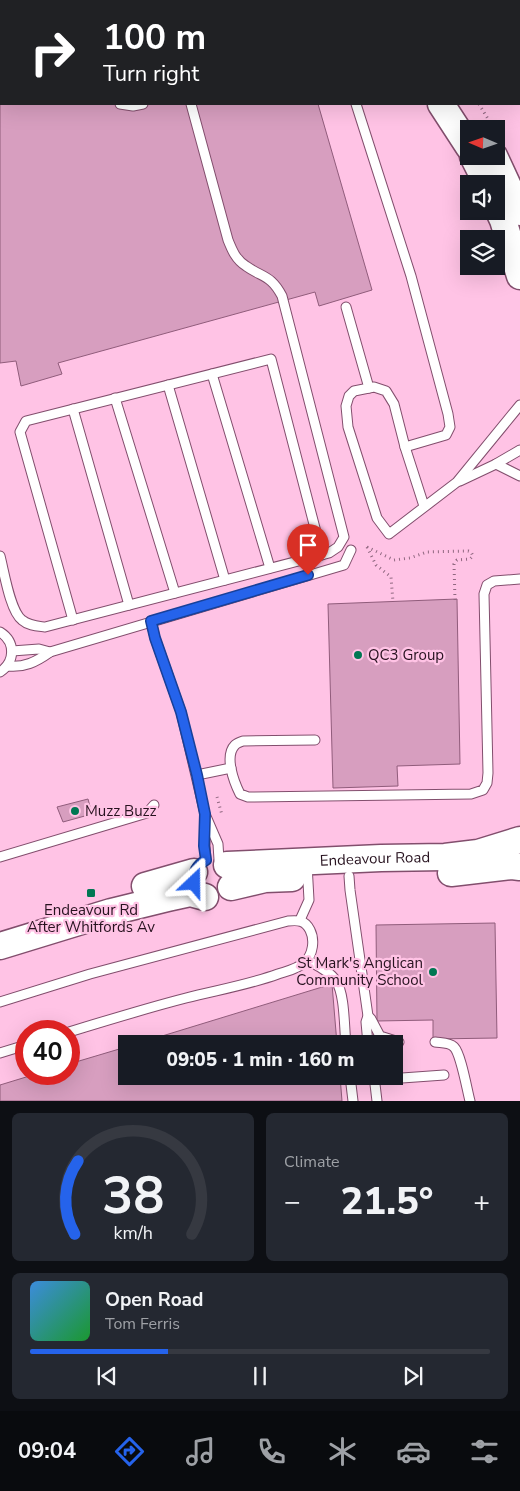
<!DOCTYPE html>
<meta charset="utf-8">
<style>
:root{--surface:#171b24;--page:#242831;--text:#f1f3f6;--muted:#9ea1a6;--line:#363941;--accent:#2563eb}
body{margin:0;font-family:"Nunito Sans",sans-serif;background:var(--page);color:var(--text);height:100vh;display:flex;flex-direction:column;font-size:19px;white-space:nowrap}
*{box-sizing:border-box;margin:0}
p{font-size:16px;color:var(--muted)}
.icon{flex:none;width:28px;height:28px;fill:none;stroke:currentColor;stroke-width:2;stroke-linecap:round;stroke-linejoin:round}
.map{position:relative;height:1101px;overflow:hidden}
.sheet{display:flex;flex-direction:column;gap:12px;padding:12px;background:#0d0f14;flex:1}
.sheet>*{flex:none}
.top-card{position:absolute;left:0px;top:0px;width:520px;height:105px;box-shadow:0 5px 20px #0002;background:#202124;color:#fff;overflow:hidden}
.needle{width:32px;rotate:272deg}
.controls{position:absolute;left:460px;top:120px;display:grid;gap:10px}
.controls a{display:grid;place-items:center;width:45px;height:45px;border-radius:0px;background:var(--surface);box-shadow:0 5px 20px #0002;font-size:25px}
.speed{position:absolute;left:15px;top:1020px;display:flex;gap:10px;font-size:25px;font-weight:700;text-align:center}
.speed>*{display:grid;place-content:center;width:65px;height:65px;border-radius:50%;background:var(--surface);box-shadow:0 5px 20px #0002;line-height:1}
.speed .limit{border:8px solid #d22;background:#fff;color:#111}
.pin{position:absolute;display:grid;place-items:center;width:42px;height:42px;color:#fff;margin:-51px -21px;border-radius:50% 50% 50% 0;rotate:-45deg;box-shadow:0 0 5px #0007}
.pin .icon{rotate:45deg}
.me{position:absolute;width:55px;margin:-28px;rotate:23deg;stroke-linejoin:round;filter:drop-shadow(0 0 4px #0008)}
.turn{display:flex;align-items:center;gap:18px;height:105px;padding:0 20px;font-size:22px}
.turn .icon{width:65px;height:65px;stroke-width:2.5}
.turn b{display:block;font-size:35px;line-height:42px}
.big{font-size:38px;font-weight:800;line-height:1.1}
.sheet .tile{flex:1;display:flex;flex-direction:column;justify-content:center;gap:8px;min-width:0;padding:0 18px;border-radius:8px;background:var(--page)}
.sheet .dial{align-items:center;gap:0}
.dial svg{height:130px;overflow:visible;fill:none;stroke:var(--line);stroke-width:7;stroke-linecap:round;text-anchor:middle}
.dial text{fill:var(--text);stroke:none}
.song{display:flex;align-items:center;gap:15px}
.cover{width:60px;height:60px;border-radius:8px;background:linear-gradient(135deg,hsl(210 70% 55%),hsl(130 70% 35%))}
.played{height:5px;border-radius:2px;background:linear-gradient(90deg,var(--accent) 30%,var(--line) 30%)}
.keys{display:flex;justify-content:space-around;direction:ltr}
.heat{display:flex;justify-content:space-between;align-items:center;font-size:28px;direction:ltr}
.sheet .tiles{flex:1;display:grid;gap:12px;grid-template-columns:1fr 1fr}
.tile:last-child{grid-column:span 2}
.trip{position:absolute;left:118px;top:1035px;width:285px;height:50px;border-radius:0px;background:var(--surface);box-shadow:0 5px 20px #0002;font-weight:800;line-height:50px;text-align:center}
.tabs{display:flex;height:80px;justify-content:space-around;align-items:center;background:#090b0e;color:var(--muted)}
.tabs .icon{width:35px;height:35px}
.tabs .on{color:var(--accent)}
.tabs b{font-size:22px;color:var(--text)}
.map>svg:first-child{display:block}
.building{fill:#d79ebf;stroke:#905c7b}
.lines{fill:none;stroke-linecap:round;stroke-linejoin:round}
.lane-casing{stroke:#824e6d;stroke-width:11}
.secondary-casing{stroke:#824e6d;stroke-width:29}
.path{stroke:#906880;stroke-width:3;stroke-dasharray:1 4;stroke-linecap:butt}
.lane{stroke:#fff;stroke-width:9}
.secondary{stroke:#fff;stroke-width:26}
.route-casing{stroke:#184099;stroke-width:12}
.route{stroke:#2563eb;stroke-width:9}
.poi-dot{fill:#007753;stroke:#ffc3e5;stroke-width:2}
.labels{text-anchor:middle;dominant-baseline:central;stroke-width:4.5;stroke-linejoin:round;paint-order:stroke}
.poi-label{font-size:15px;fill:#27121f;stroke:#ffc3e5;text-anchor:start}
.street-label{font-size:15px;fill:#27121f;stroke:#ffc3e5}
</style>
<div class="map">
<svg width="520" height="1101" viewBox="0 0 520 1101">
<rect width="100%" height="100%" fill="#ffc3e5"/>
<!-- building -->
<g class="building">
<polygon points="0,0 188,0 188,1 1,1 1,104 318,104 372,290 319,306 315,292 58,363 62,374 21,386 16,361 0,363"/>
<polygon points="437,0 488,0 489,1 436,1"/>
<polygon points="520,37 520,67 519,68 519,38"/>
<polygon points="457,599 460,764 397,766 398,786 333,788 328,604"/>
<polygon points="88,799 92,814 63,822 57,807"/>
<polygon points="495,923 497,1038 433,1039 433,1020 377,1021 376,925"/>
<polygon points="332,984 337,1044 136,1044"/>
<polygon points="126,1047 126,1076 340,1076 342,1101 0,1101 0,1085 36,1074 69,1074 69,1064"/>
</g>
<g class="lines">
<!-- lane casing -->
<g class="lane-casing">
<g id="lane">
<polyline points="82,0 82,1"/>
<polyline points="163,0 163,1"/>
<polyline points="226,0 227,1"/>
<polyline points="120,104 133,106 143,104"/>
<polyline points="356,104 411,276 448,414 450,427 446,435 405,447"/>
<polyline points="346,307 369,388"/>
<polyline points="212,374 270,568"/>
<polyline points="168,385 225,580"/>
<polyline points="115,398 175,593"/>
<polyline points="73,409 129,605"/>
<polyline points="496,464 520,476"/>
<polyline points="460,481 496,464 520,450"/>
<polyline points="424,506 405,447 394,404 386,391 374,387 354,391 349,396 346,406 348,427 377,518 389,534 457,482 520,405"/>
<path d="M0,556C4,571 10,611 22,620C29,626 37,626 45,627L329,553L338,547L344,537L282,296C271,275 263,278 246,266C236,260 232,250 228,240L191,104"/>
<polyline points="73,620 20,432 26,421 271,359 322,555"/>
<polyline points="151,621 155,638 181,712 205,814 218,844 219,860"/>
<path d="M0,632C16,642 15,662 0,672"/>
<polyline points="12,651 39,649 50,652"/>
<path d="M7,666C24,668 36,662 50,652L344,565L351,550"/>
<path d="M315,740L243,741C240,742 237,743 235,745C224,756 234,782 240,794L248,797L471,794L483,790L487,783L488,773L484,594L487,585L494,581L520,579"/>
<polyline points="197,775 231,768"/>
<polyline points="205,817 205,846 206,860"/>
<polyline points="0,857 147,813 154,805"/>
<polyline points="349,876 350,890 368,1016 366,1022 368,1044"/>
<polyline points="300,920 309,900 307,864"/>
<path d="M307,960C316,965 330,971 336,981C345,994 344,1027 346,1044"/>
<path d="M0,1002L90,974L288,921C298,920 305,920 310,930C315,940 313,954 305,962C298,969 287,971 278,974C248,985 217,990 186,998C147,1008 108,1020 69,1032"/>
<polyline points="368,1016 371,1019 380,1036 399,1042"/>
<path d="M435,1042C441,1043 449,1042 454,1047C461,1054 467,1090 470,1101"/>
<polyline points="0,1053 26,1045"/>
<polyline points="350,1076 353,1101"/>
<polyline points="374,1076 377,1101"/>
<polyline points="374,1080 444,1075"/>
</g>
</g>
<!-- secondary casing -->
<g class="secondary-casing">
<g id="secondary">
<polyline points="365,0 366,1"/>
<polyline points="387,0 388,1"/>
<polyline points="441,104 469,147"/>
<polyline points="473,156 487,184"/>
<polyline points="494,156 520,212"/>
<polyline points="496,205 503,220 520,276"/>
<path id="s1" d="M227,865L381,858L445,857L478,853L520,840"/>
<polyline points="451,873 512,866 520,867"/>
<polyline points="145,886 194,872"/>
<polyline points="231,887 265,879 292,878"/>
<polyline points="0,946 111,912 168,898 190,893 205,897"/>
</g>
</g>
<!-- path -->
<g class="path">
<polyline points="479,104 494,129"/>
<polyline points="367,547 394,560 410,558 427,552 468,551 471,552 473,556 470,559 457,560 454,564 455,600"/>
<polyline points="367,547 376,565 391,577 393,602"/>
<polyline points="217,797 222,815"/>
</g>
<!-- lane -->
<use href="#lane" class="lane"/>
<!-- secondary -->
<use href="#secondary" class="secondary"/>
</g>
<g class="lines">
<!-- route casing -->
<g class="route-casing">
<path id="route" d="M194,883C192,873 197,865 206,860L204,846L205,814L197,775L181,712L155,638L151,621L308,575"/>
</g>
<!-- route -->
<use href="#route" class="route"/>
</g>
<!-- markers -->
<g class="poi-dot">
<circle cx="358" cy="655" r="5"/>
<circle cx="75" cy="811" r="5"/>
<rect x="86" y="888" width="10" height="10" rx="2.5"/>
<circle cx="433" cy="972" r="5"/>
</g>
<g class="labels">
<!-- poi labels -->
<g class="poi-label">
<text x="368" y="655">QC3 Group</text>
<text x="85" y="811">Muzz Buzz</text>
<text x="91" y="910" text-anchor="middle">Endeavour Rd<tspan x="91" dy="17">After Whitfords Av</tspan></text>
<text x="423" y="963" text-anchor="end">St Mark's Anglican<tspan x="423" dy="17">Community School</tspan></text>
</g>
<!-- street labels -->
<g class="street-label">
<text stroke="none"><textPath href="#s1" startOffset="148">Endeavour Road</textPath></text>
</g>
</g>
</svg>
<div class="controls">
<a><svg class="needle" viewBox="-14 -14 28 28"><path d="M0-13l5 13h-10z" fill="#e53935"/><path d="M0 13l5-13h-10z" fill="#9ea1a6"/></svg></a>
<a><svg class="icon" aria-label="sound" viewBox="0 0 24 24"><path d="M4 9h4l5-4v14l-5-4H4zM17 9q2 3 0 6"/></svg></a>
<a><svg class="icon" aria-label="layers" viewBox="0 0 24 24"><path d="M12 4l9 5-9 5-9-5zM3 14l9 5 9-5"/></svg></a>
</div>
<div class="speed"><div class="limit">40</div></div>
<div class="pin" style="left:308px;top:575px;background:#d93025"><svg class="icon" aria-label="arrive" viewBox="0 0 24 24"><path d="M6 21V4h12l-3 4 3 4H6"/></svg></div>
<svg class="me" style="left:194px;top:883px" viewBox="-20 -20 40 40"><path d="M0-17L14 15 0 8-14 15z" fill="#2563eb" stroke="#fff" stroke-width="4"/></svg>
<div class="trip">09:05 · 1 min · 160 m</div>
<div class="top-card">
<div class="turn"><svg class="icon" aria-label="right" viewBox="0 0 24 24"><path d="M7 20v-9h11M14 6l5 5-5 5"/></svg><div><b>100 m</b>Turn right</div></div>
</div>
</div>
<section class="sheet">
<div class="tiles">
<div class="tile dial"><svg viewBox="0 0 100 80">
<path d="M14 69A42 42 0 1 1 86 69"/>
<path d="M14 69A42 42 0 0 1 16 24" stroke="#2563eb"/>
<text x="50" y="56" font-size="32" font-weight="700">38</text>
<text x="50" y="72" font-size="11">km/h</text>
</svg></div>
<div class="tile"><p>Climate</p>
<div class="heat"><a>−</a><b class="big">21.5°</b><a>+</a></div>
</div>
<div class="tile">
<div class="song"><i class="cover"></i><div><b>Open Road</b><p>Tom Ferris</p></div></div>
<div class="played"></div>
<div class="keys"><svg class="icon" aria-label="previous" viewBox="0 0 24 24"><path d="M18 5L8 12l10 7zM5 5v14"/></svg><svg class="icon" aria-label="pause" viewBox="0 0 24 24"><path d="M8 5v14M16 5v14"/></svg><svg class="icon" aria-label="next" viewBox="0 0 24 24"><path d="M6 5l10 7-10 7zM19 5v14"/></svg></div>
</div>
</div>
</section>
<nav class="tabs">
<b>09:04</b>
<svg class="icon on" aria-label="directions" viewBox="0 0 24 24"><path d="M12 3l9 9-9 9-9-9zM9 14v-3h6M13 9l2 2-2 2"/></svg>
<svg class="icon" aria-label="music" viewBox="0 0 24 24"><path d="M9 18V5l10-2v13"/><circle cx="6" cy="18" r="3"/><circle cx="16" cy="16" r="3"/></svg>
<svg class="icon" aria-label="phone" viewBox="0 0 24 24"><path d="M5 4h4l2 5-3 2q2 4 5 5l2-3 5 2v4C11 20 4 13 5 4z"/></svg>
<svg class="icon" aria-label="climate" viewBox="0 0 24 24"><path d="M12 3v18M4 7l16 10M4 17L20 7"/></svg>
<svg class="icon" aria-label="car" viewBox="0 0 24 24"><path d="M5 17H2v-5l4-1 3-4h7l3 4 3 1v5h-3M9 17h6M6 11h13"/><circle cx="7" cy="17" r="2"/><circle cx="17" cy="17" r="2"/></svg>
<svg class="icon" aria-label="filters" viewBox="0 0 24 24"><path d="M4 7h16M4 17h16"/><circle cx="9" cy="7" r="2"/><circle cx="15" cy="17" r="2"/></svg>
</nav>
